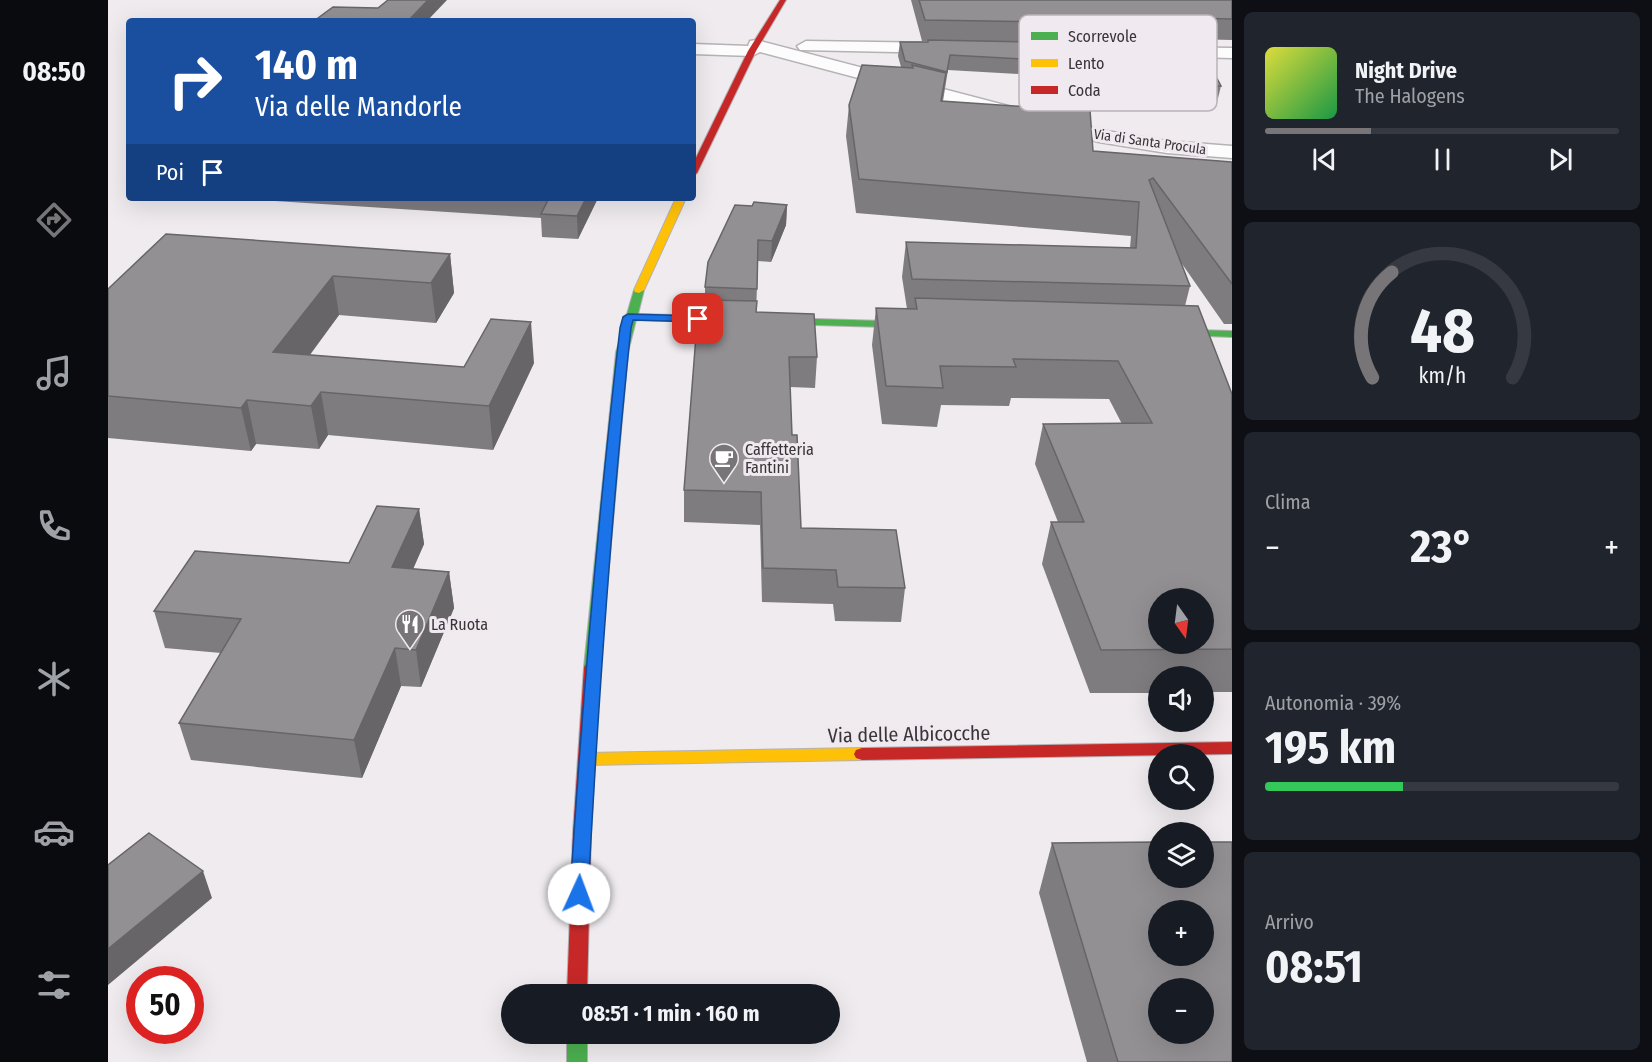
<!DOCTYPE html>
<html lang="it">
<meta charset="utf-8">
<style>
:root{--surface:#171b24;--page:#20242c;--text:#f1f3f6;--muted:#9ea1a6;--line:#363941;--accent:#787578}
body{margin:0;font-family:"Fira Sans Condensed",sans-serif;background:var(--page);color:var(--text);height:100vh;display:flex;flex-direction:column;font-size:22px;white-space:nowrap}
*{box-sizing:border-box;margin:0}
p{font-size:20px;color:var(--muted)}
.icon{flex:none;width:33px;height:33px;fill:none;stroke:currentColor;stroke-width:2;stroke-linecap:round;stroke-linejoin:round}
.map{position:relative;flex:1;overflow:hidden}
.drawer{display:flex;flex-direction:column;gap:12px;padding:12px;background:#0d0f14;width:420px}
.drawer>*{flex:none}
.banner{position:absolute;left:18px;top:18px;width:570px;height:183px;border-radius:6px;box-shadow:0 6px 24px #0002;background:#1a4fa0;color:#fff;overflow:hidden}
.needle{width:39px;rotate:166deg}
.controls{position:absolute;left:1040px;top:588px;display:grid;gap:12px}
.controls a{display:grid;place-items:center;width:66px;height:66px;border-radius:50%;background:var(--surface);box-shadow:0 6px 24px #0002;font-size:30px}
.speed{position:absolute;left:18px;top:966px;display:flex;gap:12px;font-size:30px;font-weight:700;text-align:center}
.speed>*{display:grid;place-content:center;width:78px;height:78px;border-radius:50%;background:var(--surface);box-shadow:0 6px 24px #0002;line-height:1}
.speed .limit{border:9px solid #d22;background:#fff;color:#111}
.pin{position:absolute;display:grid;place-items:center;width:51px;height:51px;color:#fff;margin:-26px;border-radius:12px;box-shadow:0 3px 9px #0006}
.me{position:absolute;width:66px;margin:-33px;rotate:2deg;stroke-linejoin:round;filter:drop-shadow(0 0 4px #0008)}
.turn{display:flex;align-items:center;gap:21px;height:126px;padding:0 30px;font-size:27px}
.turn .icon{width:78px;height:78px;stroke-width:2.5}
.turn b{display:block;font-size:42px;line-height:51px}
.then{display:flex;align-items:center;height:57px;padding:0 30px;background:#0003;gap:12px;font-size:22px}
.big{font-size:45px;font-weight:700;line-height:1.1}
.drawer .tile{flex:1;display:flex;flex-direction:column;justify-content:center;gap:9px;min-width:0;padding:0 21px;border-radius:9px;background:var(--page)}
.drawer .dial{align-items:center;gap:0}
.dial svg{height:156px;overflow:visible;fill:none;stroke:var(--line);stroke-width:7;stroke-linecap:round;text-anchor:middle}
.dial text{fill:var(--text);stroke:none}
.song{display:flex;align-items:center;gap:18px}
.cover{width:72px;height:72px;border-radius:9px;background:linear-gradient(135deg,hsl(60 70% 55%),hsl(140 70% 35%))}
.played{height:6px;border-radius:3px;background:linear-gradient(90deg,var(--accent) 30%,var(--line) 30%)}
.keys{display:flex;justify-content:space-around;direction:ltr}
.heat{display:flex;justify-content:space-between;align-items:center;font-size:33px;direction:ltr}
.charge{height:9px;border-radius:4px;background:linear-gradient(90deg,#34c759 39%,var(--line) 0)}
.trip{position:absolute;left:393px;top:984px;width:339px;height:60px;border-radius:30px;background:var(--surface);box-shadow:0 6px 24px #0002;font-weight:700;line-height:60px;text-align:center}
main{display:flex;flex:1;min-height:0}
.tabs{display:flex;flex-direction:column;width:108px;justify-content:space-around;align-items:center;background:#090b0e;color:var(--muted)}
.tabs .icon{width:42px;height:42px}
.tabs .current{color:var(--accent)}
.tabs b{font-size:27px;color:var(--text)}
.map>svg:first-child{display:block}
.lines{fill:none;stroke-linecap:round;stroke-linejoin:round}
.street-casing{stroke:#b5b2b5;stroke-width:3}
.fast-casing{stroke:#b5b2b5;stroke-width:2}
.slow-casing{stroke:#b5b2b5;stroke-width:2}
.jam-casing{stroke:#b5b2b5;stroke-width:2}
.street{fill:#fdfcfd;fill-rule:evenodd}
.fast{fill:#4caf50;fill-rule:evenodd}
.slow{fill:#ffc107;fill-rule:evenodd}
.jam{fill:#c62828;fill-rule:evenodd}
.wall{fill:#7e7c7e;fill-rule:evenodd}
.shaded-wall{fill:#676567}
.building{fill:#939093;stroke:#676567;stroke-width:1.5;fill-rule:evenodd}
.route{fill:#1a73e8;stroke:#114b97;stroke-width:1.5}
.labels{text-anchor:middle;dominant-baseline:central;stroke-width:6;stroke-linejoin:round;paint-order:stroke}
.far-street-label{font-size:14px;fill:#383538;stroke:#f1e9f0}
.poi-label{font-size:16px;fill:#383538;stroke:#f1e9f0;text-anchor:start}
.near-street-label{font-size:20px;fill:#383538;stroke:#f1e9f0}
.key{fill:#f1e9f0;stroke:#bab3b9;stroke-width:1.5}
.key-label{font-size:16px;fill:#383538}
</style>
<main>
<nav class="tabs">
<b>08:50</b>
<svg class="icon current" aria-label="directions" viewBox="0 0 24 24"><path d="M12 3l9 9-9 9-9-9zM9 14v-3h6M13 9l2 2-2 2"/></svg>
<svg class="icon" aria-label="music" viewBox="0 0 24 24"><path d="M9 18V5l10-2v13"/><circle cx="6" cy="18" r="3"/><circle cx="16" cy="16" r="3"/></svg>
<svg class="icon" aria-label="phone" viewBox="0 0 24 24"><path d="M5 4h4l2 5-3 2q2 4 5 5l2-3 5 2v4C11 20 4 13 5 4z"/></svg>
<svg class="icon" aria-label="climate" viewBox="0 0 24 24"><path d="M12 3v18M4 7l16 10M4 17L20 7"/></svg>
<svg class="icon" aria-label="car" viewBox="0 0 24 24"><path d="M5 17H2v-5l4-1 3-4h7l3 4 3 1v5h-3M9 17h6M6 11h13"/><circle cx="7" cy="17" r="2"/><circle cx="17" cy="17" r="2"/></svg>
<svg class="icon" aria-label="filters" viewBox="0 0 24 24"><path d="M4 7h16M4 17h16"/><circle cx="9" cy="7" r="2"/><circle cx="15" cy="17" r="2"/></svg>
</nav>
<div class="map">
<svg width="1124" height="1062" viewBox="0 0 1124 1062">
<rect width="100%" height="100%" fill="#efebef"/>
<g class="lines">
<!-- street casing -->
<g class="street-casing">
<g id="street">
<polygon points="648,40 992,130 1059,141 1124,146 1124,158 1059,153 991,142 652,52 644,56 585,54 585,44 640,46 642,41"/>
<polygon points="698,41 835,43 844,48 835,53 692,50 689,46"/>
<polygon points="1052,47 1124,48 1124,58 1046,56 1043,52"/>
</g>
</g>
<!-- fast casing -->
<g class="fast-casing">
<g id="fast">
<polygon points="531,287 536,290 530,314 812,322 817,325 812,328 528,320 520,352 492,667 489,671 479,671 476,667 508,352 518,320 515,317 519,314 526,290"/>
<polygon points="1056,329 1124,331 1124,337 1052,334 1051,332"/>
<rect x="459" y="1034" width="20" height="28"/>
</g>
</g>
<!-- slow casing -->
<g class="slow-casing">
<g id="slow">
<polygon points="568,198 578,198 536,290 531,293 527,292 526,290"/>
<polygon points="754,748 760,750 762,754 760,758 754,760 478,765 472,763 470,759 472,755 478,753"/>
</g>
</g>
<!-- jam casing -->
<g class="jam-casing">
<g id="jam">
<polygon points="672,0 678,0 648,51 589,173 585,176 585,164 640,51"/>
<polygon points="484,662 489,663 492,667 483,833 479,994 459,994 465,833 476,667 479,663"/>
<polygon points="1124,742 1124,754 754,760 748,758 746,754 748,750 754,748"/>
</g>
</g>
<!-- street -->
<use href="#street" class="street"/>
<!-- fast -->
<use href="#fast" class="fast"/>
<!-- slow -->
<use href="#slow" class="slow"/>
<!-- jam -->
<use href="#jam" class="jam"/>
</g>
<!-- wall -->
<g class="wall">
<path d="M803,0H1124V40L1081,39L1080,44L1113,86L1109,102L1046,100L1045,105L978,104V109L985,151L1124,162V324H1116L1072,261L1082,286L1077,306L1124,394V692H1095V676H1050V693H982L934,564L943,522H950L927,464L935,424H1014L1001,399L903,398L901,406L833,405L829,427L774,424L764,345L768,308L799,309L794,277L798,242L1022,248L1023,236L748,213L738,136L741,105L793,67L790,56L792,42H820V41H814ZM840,70L912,74L929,108L835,101Z"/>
<polygon points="166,198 490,198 470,239 434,237 433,218 167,201"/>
<polygon points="679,205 678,225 663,262 650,261 648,312 709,357 707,388 682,387 684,435 693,528 797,588 793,622 727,621 725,604 654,602 652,525 576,522 576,490 592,336 597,300 597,287 644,206"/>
<polygon points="342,254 346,293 328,323 231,315 202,355 356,367 426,363 385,450 220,435 211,449 148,444 143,451 0,438 0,289"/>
<polygon points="311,509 316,544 305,569 341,572 346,608 313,687 293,686 254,778 83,760 71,723 113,653 57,648 46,611 241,563"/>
<polygon points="944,843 1124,1062 979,1062 931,893"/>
</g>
<!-- shaded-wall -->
<g class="shaded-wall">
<polygon points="320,0 339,0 319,21 300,21"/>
<polygon points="478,198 490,198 470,239 469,216"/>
<polygon points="679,205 678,225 663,262 664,241"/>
<polygon points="342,254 346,293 328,323 323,283"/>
<polygon points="225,276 231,315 173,393 165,352"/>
<polygon points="423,322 426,363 385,450 381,406"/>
<polygon points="213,392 220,435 211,449 203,406"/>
<polygon points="139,400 148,444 143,451 133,408"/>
<polygon points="311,509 316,544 290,603 284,567"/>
<polygon points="341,572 346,608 313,687 308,650"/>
<polygon points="287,648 293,686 254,778 246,740"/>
<polygon points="95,871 104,898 0,985 0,949"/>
</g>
<!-- building -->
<g class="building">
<polygon points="280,0 320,0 300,21 206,21 225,7 270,8"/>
<polygon points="811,0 1124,0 1124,19 1081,18 1085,24 817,20"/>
<polygon points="820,40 1091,45 1113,86 1045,84 1048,90 977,88 978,107 933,96 914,59 842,55 839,72 797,61 792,42 820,42"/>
<polygon points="754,65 805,68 804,65 838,73 833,101 951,109 946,101 982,110 985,151 1124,162 1124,284 1045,178 1041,180 1082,286 804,279 798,242 1028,248 1031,202 751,179 741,105"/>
<polygon points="441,198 478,198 469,216 433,214"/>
<polygon points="646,202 679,205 664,241 650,240 649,289 597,287 600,262 627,205 644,206"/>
<polygon points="58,234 342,254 323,283 225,276 165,352 356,367 383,319 423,322 381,406 213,392 203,406 139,400 133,408 0,396 0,289"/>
<path d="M807,298L1090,306L1124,394V649L993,650L943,522H976L935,424L1044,423L1010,361L905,359L908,367L832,366L835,388L778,386L768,308L809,309ZM1050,598H1095V644H1050Z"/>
<polygon points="595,300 649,301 648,312 706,314 709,357 681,357 684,435 689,435 693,528 788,530 797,588 730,587 728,570 655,568 653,492 576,490 588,336 592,336"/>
<polygon points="269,506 311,509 284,567 341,572 308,650 287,648 246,740 71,723 133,619 46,611 87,551 241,563"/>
<polygon points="41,833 95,871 0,949 0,865"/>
<path d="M1050,842V878H1095V842H1124V1062H1010L944,843ZM1050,910H1095V956H1050ZM1050,988H1095V1034H1050Z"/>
</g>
<!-- route -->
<path class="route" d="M520,314L590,316L595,319L590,322L525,320L523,328C503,516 490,705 480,894L477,899L471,901L464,899L462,894C474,705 490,516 512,328L515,317Z"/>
<!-- icons -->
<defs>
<g id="cafe-pin" transform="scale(1.5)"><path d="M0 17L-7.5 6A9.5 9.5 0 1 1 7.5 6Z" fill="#787578" stroke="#f1e9f0"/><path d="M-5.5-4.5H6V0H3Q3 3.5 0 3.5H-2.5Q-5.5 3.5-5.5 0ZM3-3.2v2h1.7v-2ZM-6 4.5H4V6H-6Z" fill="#fff"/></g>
<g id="restaurant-pin" transform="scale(1.5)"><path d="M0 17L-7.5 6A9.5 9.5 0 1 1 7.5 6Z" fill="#787578" stroke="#f1e9f0"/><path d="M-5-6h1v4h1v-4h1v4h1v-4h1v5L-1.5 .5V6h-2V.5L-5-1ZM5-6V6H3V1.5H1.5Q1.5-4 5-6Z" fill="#fff"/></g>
</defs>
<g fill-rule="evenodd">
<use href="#cafe-pin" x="616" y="458"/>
<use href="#restaurant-pin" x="302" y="624"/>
</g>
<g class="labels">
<!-- far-street labels -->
<g class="far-street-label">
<text transform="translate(1042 142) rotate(8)">Via di Santa Procula</text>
</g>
<!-- poi labels -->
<g class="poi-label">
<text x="637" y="449">Caffetteria<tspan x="637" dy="18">Fantini</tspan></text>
<text x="323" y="624">La Ruota</text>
</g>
<!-- near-street labels -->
<g class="near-street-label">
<text transform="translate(801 734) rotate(-1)">Via delle Albicocche</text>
</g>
</g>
<!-- legend -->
<rect x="911" y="15" width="198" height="96" rx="9" class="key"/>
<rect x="923" y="32" width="27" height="8" fill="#4caf50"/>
<rect x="923" y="59" width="27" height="8" fill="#ffc107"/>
<rect x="923" y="86" width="27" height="8" fill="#c62828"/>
<g class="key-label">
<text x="960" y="42">Scorrevole</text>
<text x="960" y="69">Lento</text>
<text x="960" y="96">Coda</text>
</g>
</svg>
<div class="controls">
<a><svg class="needle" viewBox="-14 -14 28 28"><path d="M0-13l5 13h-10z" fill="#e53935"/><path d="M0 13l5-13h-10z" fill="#9ea1a6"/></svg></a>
<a><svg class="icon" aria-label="sound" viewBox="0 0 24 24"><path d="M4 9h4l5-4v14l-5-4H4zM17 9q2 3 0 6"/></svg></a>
<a><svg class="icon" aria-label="search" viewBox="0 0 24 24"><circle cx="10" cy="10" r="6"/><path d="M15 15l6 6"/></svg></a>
<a><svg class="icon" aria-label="layers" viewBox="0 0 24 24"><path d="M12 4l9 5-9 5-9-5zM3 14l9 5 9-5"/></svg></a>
<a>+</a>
<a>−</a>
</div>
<div class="speed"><div class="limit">50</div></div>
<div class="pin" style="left:590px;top:319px;background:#d93025"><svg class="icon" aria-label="arrive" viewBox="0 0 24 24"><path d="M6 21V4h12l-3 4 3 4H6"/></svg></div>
<svg class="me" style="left:471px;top:894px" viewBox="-20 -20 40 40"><circle r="19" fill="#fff"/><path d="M0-13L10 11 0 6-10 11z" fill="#1a73e8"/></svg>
<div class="trip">08:51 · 1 min · 160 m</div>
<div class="banner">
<div class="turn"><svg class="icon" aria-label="right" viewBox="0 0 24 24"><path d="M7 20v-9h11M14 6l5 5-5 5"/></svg><div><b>140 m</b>Via delle Mandorle</div></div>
<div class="then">Poi<svg class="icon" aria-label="arrive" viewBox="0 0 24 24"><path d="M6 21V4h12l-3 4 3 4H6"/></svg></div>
</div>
</div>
<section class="drawer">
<div class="tile">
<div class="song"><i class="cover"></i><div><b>Night Drive</b><p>The Halogens</p></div></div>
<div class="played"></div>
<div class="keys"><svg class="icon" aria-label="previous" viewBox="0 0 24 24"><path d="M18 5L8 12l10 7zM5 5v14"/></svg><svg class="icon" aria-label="pause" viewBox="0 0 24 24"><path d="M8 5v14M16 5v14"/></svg><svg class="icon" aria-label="next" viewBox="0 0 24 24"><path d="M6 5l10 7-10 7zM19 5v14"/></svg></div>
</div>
<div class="tile dial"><svg viewBox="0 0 100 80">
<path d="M14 69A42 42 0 1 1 86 69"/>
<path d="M14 69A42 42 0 0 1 24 15" stroke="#787578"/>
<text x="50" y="56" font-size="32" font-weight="700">48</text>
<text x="50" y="72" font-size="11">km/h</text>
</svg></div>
<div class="tile"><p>Clima</p>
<div class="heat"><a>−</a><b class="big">23°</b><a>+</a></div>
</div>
<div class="tile"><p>Autonomia · 39%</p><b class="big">195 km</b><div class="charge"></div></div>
<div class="tile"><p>Arrivo</p><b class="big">08:51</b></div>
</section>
</main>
